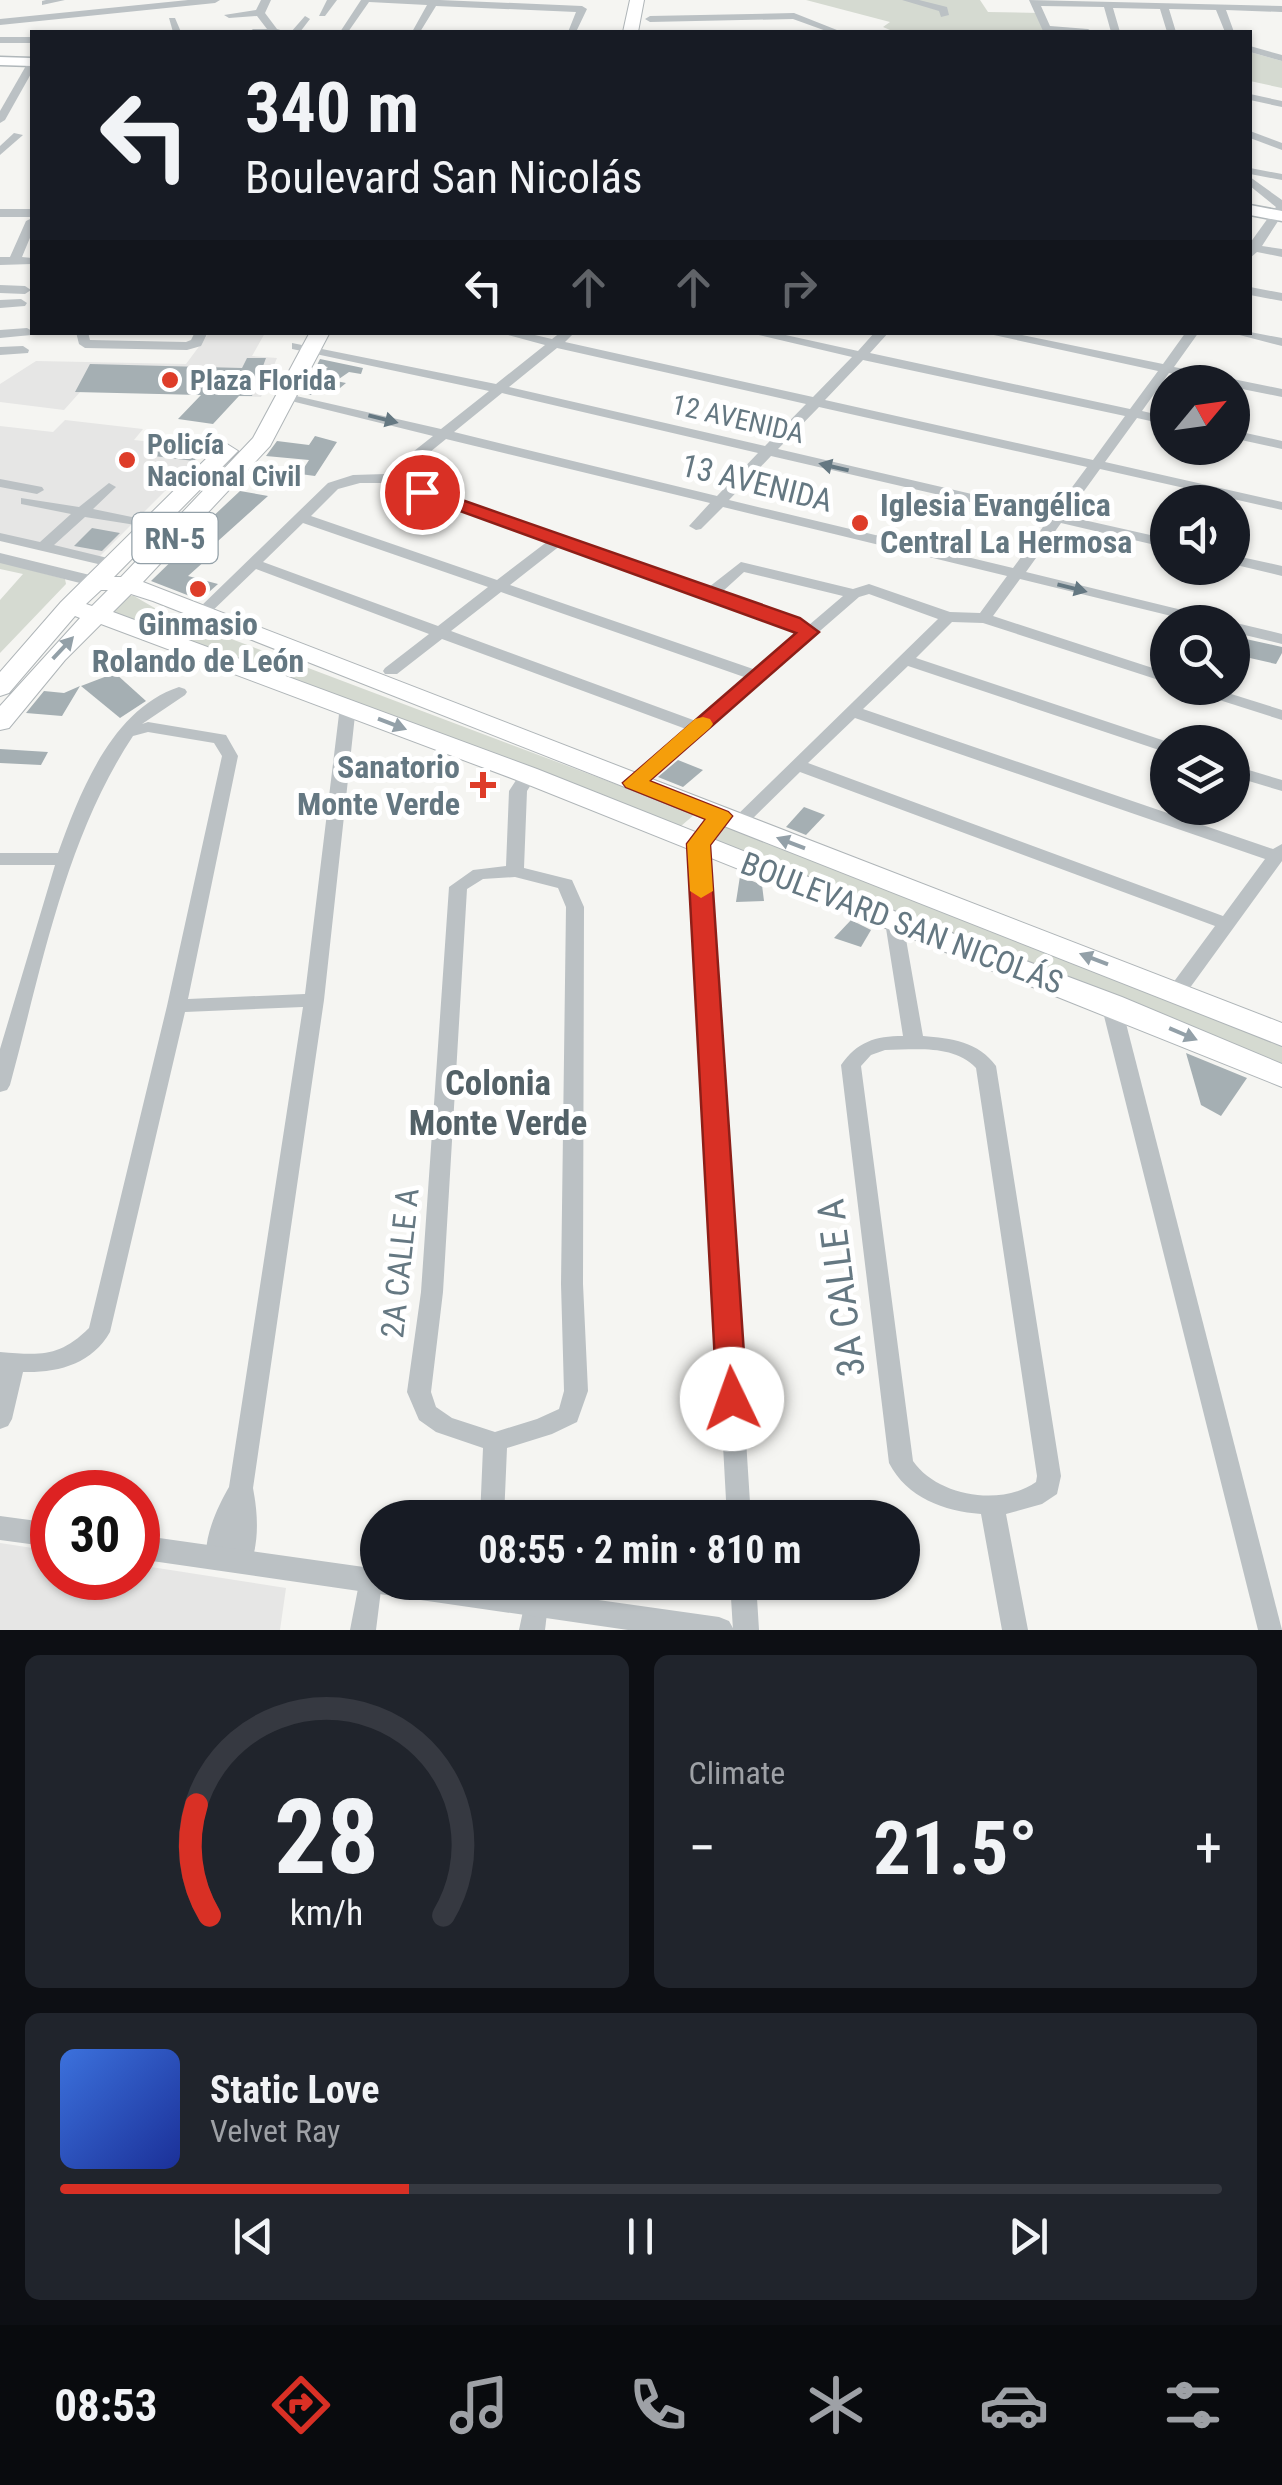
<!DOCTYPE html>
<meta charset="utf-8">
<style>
:root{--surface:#171b24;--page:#20242c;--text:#f1f3f6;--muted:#9ea1a6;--line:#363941;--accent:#d93025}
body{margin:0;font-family:"Roboto Condensed",sans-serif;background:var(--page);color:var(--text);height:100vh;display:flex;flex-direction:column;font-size:38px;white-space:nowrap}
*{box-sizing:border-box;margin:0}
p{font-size:32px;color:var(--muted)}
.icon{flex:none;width:55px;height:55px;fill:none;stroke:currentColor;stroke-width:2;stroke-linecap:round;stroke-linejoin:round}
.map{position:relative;height:1630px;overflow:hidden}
.side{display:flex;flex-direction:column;gap:25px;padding:25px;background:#0d0f14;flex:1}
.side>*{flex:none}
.hud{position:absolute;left:30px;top:30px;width:1222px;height:305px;border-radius:0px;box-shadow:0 2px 8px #0004;background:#171b24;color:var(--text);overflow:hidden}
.needle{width:65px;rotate:61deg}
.controls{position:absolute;left:1150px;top:365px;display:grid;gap:20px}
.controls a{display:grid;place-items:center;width:100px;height:100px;border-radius:50%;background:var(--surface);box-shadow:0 2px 8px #0004;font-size:50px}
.speed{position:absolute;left:30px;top:1470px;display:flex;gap:20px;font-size:50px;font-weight:700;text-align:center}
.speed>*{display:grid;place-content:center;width:130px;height:130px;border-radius:50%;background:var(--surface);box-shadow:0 2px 8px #0004;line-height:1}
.speed .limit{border:15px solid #d22;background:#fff;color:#111}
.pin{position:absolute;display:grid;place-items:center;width:85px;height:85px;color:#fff;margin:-42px;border:5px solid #fff;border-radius:50%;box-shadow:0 2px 10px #0007}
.me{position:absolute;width:110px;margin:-55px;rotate:357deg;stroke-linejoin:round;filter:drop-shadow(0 0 8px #0008)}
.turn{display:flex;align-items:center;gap:35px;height:210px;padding:0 50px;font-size:45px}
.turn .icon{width:130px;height:130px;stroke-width:2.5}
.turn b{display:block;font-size:70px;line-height:85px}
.lanes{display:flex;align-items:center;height:95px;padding:0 50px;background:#0003;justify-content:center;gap:50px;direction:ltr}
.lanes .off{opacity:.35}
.big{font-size:75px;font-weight:700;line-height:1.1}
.side .card{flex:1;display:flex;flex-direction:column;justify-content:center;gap:15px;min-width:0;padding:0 35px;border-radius:15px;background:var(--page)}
.side .dial{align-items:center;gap:0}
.dial svg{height:260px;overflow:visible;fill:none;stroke:var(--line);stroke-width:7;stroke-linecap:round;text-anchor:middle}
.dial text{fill:var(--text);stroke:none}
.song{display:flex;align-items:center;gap:30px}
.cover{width:120px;height:120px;border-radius:15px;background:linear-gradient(135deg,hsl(220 70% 55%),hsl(230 70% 35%))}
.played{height:10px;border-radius:5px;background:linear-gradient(90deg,var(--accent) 30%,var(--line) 30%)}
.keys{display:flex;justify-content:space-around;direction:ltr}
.heat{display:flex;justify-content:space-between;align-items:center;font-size:55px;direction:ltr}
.side .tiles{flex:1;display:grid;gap:25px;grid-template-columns:1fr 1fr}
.card:last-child{grid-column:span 2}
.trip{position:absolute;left:360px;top:1500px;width:560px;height:100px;border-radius:50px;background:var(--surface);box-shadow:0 2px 8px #0004;font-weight:700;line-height:100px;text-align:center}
.dock{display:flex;height:160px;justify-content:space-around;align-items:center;background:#090b0e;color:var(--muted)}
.dock .icon{width:70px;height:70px}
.dock .selected{color:var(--accent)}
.dock b{font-size:45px;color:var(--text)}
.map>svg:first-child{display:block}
.built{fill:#e6e6e5}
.green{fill:#d5dad1}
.building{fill:#a5afb3}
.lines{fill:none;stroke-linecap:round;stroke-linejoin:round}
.secondary-casing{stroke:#b0b7ba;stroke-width:3}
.primary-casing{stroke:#afb5b8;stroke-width:2}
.minor{fill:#bbc1c4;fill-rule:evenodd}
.tertiary{fill:#bbc1c4;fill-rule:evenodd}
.secondary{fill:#fff;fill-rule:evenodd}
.primary{fill:#fff;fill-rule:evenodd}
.oneway{fill:#657882}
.oneway2{fill:#93a0a8}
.route{fill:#d93025;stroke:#8d1f18;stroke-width:2.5}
.slow{fill:#f59e0b}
.poi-dot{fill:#de3d29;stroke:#fff;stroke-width:4}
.labels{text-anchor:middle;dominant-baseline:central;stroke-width:10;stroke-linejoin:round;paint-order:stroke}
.far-poi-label{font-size:28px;font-weight:bold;fill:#657882;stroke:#fff;text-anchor:start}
.far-street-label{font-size:28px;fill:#657882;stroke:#fff}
.shield{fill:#fff;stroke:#93a0a8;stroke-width:2.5}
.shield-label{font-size:30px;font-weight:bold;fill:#657882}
.street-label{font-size:32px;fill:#657882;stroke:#fff}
.poi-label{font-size:32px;font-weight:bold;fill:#657882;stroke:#fff;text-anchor:start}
.neighbourhood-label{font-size:35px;font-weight:bold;fill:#536167;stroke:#fff}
.near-street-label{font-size:38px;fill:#657882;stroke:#fff}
</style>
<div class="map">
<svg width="1282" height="1630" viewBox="0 0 1282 1630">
<rect width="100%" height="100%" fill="#f5f5f2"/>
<!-- built -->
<g class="built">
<polygon points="209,333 265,333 252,356 277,358 261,397 81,391 64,410 0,402 0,384 36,361 186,364"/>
<polygon points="65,420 143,429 134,440 208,448 99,557 0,534 0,426 53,432"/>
<polygon points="0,1543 52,1551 52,1578 138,1578 138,1565 286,1588 280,1630 0,1630"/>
</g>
<!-- green -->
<g class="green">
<polygon points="806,0 980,0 988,12 1040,13 1049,31 1074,32 890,30 883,27 890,22"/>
<polygon points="1250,52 1282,61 1282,88 1250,81"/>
<polygon points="0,562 65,579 66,584 0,653 0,600 23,574 0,569"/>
<polygon points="124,595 134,596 165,614 695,814 681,826 106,617"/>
<polygon points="712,821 1282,1044 1282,1068 697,837"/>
</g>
<!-- building -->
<g class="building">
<polygon points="247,358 266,358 252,396 239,396 213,424 178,419 201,395 75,392 90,364 242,368"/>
<polygon points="320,359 363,368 361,374 349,372 336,381 346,383 334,393 317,389 311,395 302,393 307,384 328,367 317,365"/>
<polygon points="315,436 337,442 315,476 300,474 309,460 266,456 277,441 309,445"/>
<polygon points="164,443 204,449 194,461 154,456"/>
<polygon points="240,491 268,496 198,559 207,559 188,576 218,584 200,600 151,581 188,545 184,544 191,537"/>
<polygon points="92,528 120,533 102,551 74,546"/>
<polygon points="1232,636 1282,647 1282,653 1276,664 1232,654"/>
<polygon points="115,673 146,701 120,718 81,686"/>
<polygon points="80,686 62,716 26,713 44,691 64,693"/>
<polygon points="0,749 48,752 41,765 0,763"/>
<polygon points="678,760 703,770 683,787 658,777"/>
<polygon points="804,807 825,815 806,835 786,827"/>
<polygon points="740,876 762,885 764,901 736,902"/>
<polygon points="851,920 871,930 861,947 834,938"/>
<polygon points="1186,1053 1247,1078 1221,1116 1201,1105"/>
</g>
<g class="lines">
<!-- secondary casing -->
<g class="secondary-casing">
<g id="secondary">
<polygon points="0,57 32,58 32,66 0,65"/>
<polygon points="1250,205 1282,211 1282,221 1250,215"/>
</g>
</g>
<!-- primary casing -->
<g class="primary-casing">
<g id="primary">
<polygon points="630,0 644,0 638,32 623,32"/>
<path d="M310,332H330L270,446L143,582L1282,1023V1046L153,601L131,594L113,612L537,769L904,915L1122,997L1282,1064V1087L519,781L101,624L65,660L9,728L0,730V706L80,618L75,616L9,693L0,696V672L61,602L219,446L227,444L238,451L114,577H121L253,438ZM101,590H108L92,606L86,604Z"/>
</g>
</g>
<!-- minor -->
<g class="minor">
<polygon points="46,0 65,0 42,5 42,1"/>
<polygon points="188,0 220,0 215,3 0,25 0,19"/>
<polygon points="261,0 271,0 265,13 277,29 287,32 249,32 253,29 267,29 257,16 229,18 224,15 256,10"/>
<polygon points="327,0 337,0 325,16 319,16"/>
<polygon points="361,0 440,0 582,6 587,9 576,32 568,32 576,12 436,6 420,32 412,32 427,5 369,2 348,32 340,32"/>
<polygon points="902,0 919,0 947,7 949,15 941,17 939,11"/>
<polygon points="1029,0 1282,6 1282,12 1226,10 1234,32 1225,32 1216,10 1169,9 1176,32 1167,32 1160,9 1113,8 1120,32 1111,32 1104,7 1041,6 1050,26 1088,29 1093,32 1043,31"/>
<polygon points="794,13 842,32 829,32 793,19 650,22 645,19 650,16"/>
<polygon points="305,16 310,19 300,32 291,32"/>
<polygon points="169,18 175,18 181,32 173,32"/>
<rect x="0" y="37" width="32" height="6"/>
<polygon points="1250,46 1282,55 1282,61 1250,52"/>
<polygon points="32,61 32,72 5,120 0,123 0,111 27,64"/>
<polygon points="1250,94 1282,101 1282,107 1250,100"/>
<polygon points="1250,131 1282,143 1282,150 1250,138"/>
<polygon points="14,133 23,135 0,155 0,146"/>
<polygon points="1250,168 1282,174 1282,180 1250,174"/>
<polygon points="1250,177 1282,200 1282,215 1262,246 1282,249 1282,257 1257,252 1250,258 1250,243 1276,207 1250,186"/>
<polygon points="32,218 32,233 22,257 32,258 32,264 0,265 0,257 10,257 26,221"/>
<polygon points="0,285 25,286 31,290 25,294 0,293"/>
<polygon points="1250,287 1282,293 1282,301 1250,295"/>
<polygon points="21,299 27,303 25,306 0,308 0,300"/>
<polygon points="27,328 32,331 31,335 0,338 0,330"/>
<polygon points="76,332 88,332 90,340 186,342 191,340 195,332 208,332 201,346 187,350 85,348 79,344"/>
<path d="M497,332H522L552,339L561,332H575L565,342L813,397L852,357L746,332H772L858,351L875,332H889L870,353L1130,409L1158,371L980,332H1007L1163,364L1186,332H1199L1174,367L1282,389V397L1232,387V382H1214L1169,373L1142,411L1168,417V425L1137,418L1105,462L1282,502V510L1100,469L1066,516L1168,539V548L1061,523L1026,572L1219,619L1220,622H1196L1020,579L993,616L1168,673V683L983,623L952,622L916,658L1168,742V753L908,666L863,709L1273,849L1282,844V861L1184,996H1170L1167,991L1215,926L800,772L744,827H732L729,823L938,619L869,594L859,597L640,787H628L625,783L628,779L686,729L442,639L397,674H385L383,671L385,668L429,634L256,569L207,616H197L194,613L197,610L328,483L353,475L385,474L433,436L283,399V393L441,429L489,391L297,350L292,349V343L496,384L545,345ZM557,348L806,404L765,446L509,387ZM863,360L1125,416L1093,460L825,400ZM502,393L758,453L717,496L454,432ZM819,407L1087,467L1053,513L778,449ZM446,439L710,503L689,526L696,530L701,529L723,507L1007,576L980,613L950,612L869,584L853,589L741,562L709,587L398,478ZM771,456L1048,520L1013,568L729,500ZM360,483H386L548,541L497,580L311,516L338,489ZM303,523L488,587L438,626L263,562ZM561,545L787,625L799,633L756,670L510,585ZM744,572L843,596L809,625L799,619L722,592ZM501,592L747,678L696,721L451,631ZM855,718L1265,859L1223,916L808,763Z"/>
<polygon points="1228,332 1250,332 1282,338 1282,346"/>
<polygon points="23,346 29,350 28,353 0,355 0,347"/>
<polygon points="1232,430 1282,441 1282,449 1232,438"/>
<polygon points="0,479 42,487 44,490 37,494 0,487"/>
<polygon points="109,483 116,487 93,509 161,523 161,529 85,517 54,545 120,561 122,564 120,567 115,568 0,541 0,533 40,542 71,514 21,504 21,498 79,507"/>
<polygon points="1232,555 1282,566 1282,576 1232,564"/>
<polygon points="1232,622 1282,634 1282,644 1232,632"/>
<path d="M179,687L185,689L187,692L185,695L142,724L148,722L226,735L238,756L188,999L305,994L340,706L348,701L356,706L324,1000L253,1488C258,1514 260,1545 248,1570L239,1573L230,1570L228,1565L218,1570L209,1567C199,1545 218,1506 229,1487L303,1007L185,1012L110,1332C92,1364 58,1373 23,1372L12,1419L8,1426L0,1429V1352C39,1355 59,1358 89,1328L167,1006L222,756L214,743L148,732L133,736C65,839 42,967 10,1085L7,1090L0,1092V1049L55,865H0V853H58C80,792 112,709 179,687Z"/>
<polygon points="1189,688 1212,688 1282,710 1282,720 1191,691"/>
<polygon points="1232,765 1282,780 1282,791 1232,776"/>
<path d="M528,770L537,775L527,791L524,868L572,880L584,907L583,1284L588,1391L577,1422L552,1434L507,1448L504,1518H480L483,1448L436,1432L419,1420L407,1392L421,1292L449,887L473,870L506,866L509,791L522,771ZM515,877L558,888L566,907L561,1284L564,1391L559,1409L537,1419L495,1432L452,1418L436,1407L431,1392L443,1292L467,889L483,879Z"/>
<polygon points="720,812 729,817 708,844 751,1518 727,1518 690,844 714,813"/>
<path d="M894,916L903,922L923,1036C951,1038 979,1042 996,1066L1061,1476L1057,1494L1042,1504L1006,1514L1028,1630H1002L981,1514C944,1511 907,1498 889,1463L841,1065C857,1042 875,1036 903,1036L885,922ZM885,1050C915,1050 953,1044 976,1068L1037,1476L1036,1482C1001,1507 937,1496 913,1461L861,1066L871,1055Z"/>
<polygon points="1111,998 1118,999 1121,1004 1282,1630 1258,1630 1101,1004 1104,999"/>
<polygon points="370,1570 378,1573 378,1582 382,1582 376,1630 350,1630 361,1573"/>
<polygon points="730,1582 756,1582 759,1630 733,1630"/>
<polygon points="535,1594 544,1597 548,1605 545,1630 519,1630 526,1597"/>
</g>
<!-- tertiary -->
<g class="tertiary">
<rect x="0" y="209" width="32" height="8"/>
<polygon points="0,553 102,578 105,582 96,587 0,563"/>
<polygon points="0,1516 52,1523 52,1547 0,1540"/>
<polygon points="138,1535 378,1569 378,1582 471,1582 719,1617 729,1621 734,1630 628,1630 138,1559"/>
</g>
<!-- secondary -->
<use href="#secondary" class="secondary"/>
<!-- primary -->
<use href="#primary" class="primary"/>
</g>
<!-- one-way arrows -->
<defs><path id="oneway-solid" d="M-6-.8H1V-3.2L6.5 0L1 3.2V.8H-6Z" transform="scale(2.5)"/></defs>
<g class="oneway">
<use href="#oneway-solid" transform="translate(383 419) rotate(14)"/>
<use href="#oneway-solid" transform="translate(834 467) rotate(-167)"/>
<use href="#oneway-solid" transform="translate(1072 588) rotate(14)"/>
</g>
<g class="oneway2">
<use href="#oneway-solid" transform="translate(63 648) rotate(-47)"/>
<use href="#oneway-solid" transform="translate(392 724) rotate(21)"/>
<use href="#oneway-solid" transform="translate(791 843) rotate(-159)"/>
<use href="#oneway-solid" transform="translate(1094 959) rotate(-159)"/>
<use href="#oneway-solid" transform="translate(1183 1034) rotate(23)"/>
</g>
<!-- route -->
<polygon class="route" points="422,486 800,618 819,632 649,781 728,812 732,816 710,845 747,1399 742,1407 732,1411 721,1407 717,1399 687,844 706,819 626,787 623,783 796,633 416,495 413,492"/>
<!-- slow -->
<polygon class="slow" points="703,717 710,719 713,724 710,728 649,781 728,812 732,816 710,845 713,891 701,898 690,891 687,844 706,819 626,787 623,783 695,719"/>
<!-- markers -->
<g class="poi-dot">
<circle cx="170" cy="380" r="10"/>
<circle cx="127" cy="460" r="10"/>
<circle cx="860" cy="523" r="10"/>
<circle cx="198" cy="589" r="10"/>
<path d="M478 770h10v10h10v10h-10v10h-10v-10h-10v-10h10z"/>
</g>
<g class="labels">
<!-- far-poi labels -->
<g class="far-poi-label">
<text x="190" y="380">Plaza Florida</text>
<text x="147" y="444">Policía<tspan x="147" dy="32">Nacional Civil</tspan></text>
</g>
<!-- far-street labels -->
<g class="far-street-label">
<text transform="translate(738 419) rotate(13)">12 AVENIDA</text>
</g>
<!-- shield labels -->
<rect class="shield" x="132.5" y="513" width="85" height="50" rx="8"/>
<g class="shield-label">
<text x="175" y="538">RN-5</text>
</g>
<!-- street labels -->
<g class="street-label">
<text transform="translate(757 483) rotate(14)">13 AVENIDA</text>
<text transform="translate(902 923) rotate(21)">BOULEVARD SAN NICOLÁS</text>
<text transform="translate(400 1263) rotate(-84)">2A CALLE A</text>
</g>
<!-- poi labels -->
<g class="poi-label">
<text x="880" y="505">Iglesia Evangélica<tspan x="880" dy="37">Central La Hermosa</tspan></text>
<text x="198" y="624" text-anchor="middle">Ginmasio<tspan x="198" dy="37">Rolando de León</tspan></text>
<text x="460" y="767" text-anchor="end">Sanatorio<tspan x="460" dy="37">Monte Verde</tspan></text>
</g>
<!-- neighbourhood labels -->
<g class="neighbourhood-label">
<text x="498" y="1083">Colonia<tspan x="498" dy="40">Monte Verde</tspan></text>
</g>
<!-- near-street labels -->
<g class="near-street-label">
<text transform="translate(841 1288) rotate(-97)">3A CALLE A</text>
</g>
</g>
</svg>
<div class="controls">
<a><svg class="needle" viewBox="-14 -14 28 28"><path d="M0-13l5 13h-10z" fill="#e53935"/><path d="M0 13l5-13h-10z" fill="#9ea1a6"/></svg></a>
<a><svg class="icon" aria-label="sound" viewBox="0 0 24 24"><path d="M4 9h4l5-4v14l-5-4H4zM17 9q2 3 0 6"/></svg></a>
<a><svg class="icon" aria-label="search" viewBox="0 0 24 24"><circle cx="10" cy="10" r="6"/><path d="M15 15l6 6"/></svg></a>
<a><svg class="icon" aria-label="layers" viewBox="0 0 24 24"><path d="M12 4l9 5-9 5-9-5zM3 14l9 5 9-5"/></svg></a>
</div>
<div class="speed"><div class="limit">30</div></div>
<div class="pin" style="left:422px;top:492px;background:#d93025"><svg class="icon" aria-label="arrive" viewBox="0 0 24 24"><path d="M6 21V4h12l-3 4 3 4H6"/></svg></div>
<svg class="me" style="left:732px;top:1399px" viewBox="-20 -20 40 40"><circle r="19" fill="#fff"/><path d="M0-13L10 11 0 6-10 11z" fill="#d93025"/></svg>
<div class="trip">08:55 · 2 min · 810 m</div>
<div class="hud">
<div class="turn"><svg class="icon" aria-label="left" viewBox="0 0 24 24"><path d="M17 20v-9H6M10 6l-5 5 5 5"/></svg><div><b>340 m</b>Boulevard San Nicolás</div></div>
<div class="lanes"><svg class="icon" aria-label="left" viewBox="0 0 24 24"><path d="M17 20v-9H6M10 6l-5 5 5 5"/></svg><svg class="icon off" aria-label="ahead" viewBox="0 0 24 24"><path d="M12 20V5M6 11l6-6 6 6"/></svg><svg class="icon off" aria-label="ahead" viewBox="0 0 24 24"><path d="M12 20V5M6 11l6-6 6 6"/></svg><svg class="icon off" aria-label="right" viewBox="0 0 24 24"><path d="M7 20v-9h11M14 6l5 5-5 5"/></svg></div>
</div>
</div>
<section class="side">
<div class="tiles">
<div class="card dial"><svg viewBox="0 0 100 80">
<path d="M14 69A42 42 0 1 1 86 69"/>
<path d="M14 69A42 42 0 0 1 10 35" stroke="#d93025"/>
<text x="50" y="56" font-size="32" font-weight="700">28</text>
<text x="50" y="72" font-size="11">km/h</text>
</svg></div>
<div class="card"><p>Climate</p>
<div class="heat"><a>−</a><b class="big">21.5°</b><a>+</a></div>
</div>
<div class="card">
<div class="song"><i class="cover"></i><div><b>Static Love</b><p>Velvet Ray</p></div></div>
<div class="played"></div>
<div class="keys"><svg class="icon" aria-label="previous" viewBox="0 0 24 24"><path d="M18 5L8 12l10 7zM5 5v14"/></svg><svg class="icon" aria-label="pause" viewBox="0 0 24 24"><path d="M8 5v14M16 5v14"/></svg><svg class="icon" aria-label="next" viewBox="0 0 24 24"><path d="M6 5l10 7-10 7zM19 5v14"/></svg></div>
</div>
</div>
</section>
<nav class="dock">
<b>08:53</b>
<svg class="icon selected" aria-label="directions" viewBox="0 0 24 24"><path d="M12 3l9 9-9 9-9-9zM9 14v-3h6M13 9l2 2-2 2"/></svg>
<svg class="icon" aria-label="music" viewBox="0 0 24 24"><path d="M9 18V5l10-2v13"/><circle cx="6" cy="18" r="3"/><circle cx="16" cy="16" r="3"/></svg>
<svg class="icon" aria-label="phone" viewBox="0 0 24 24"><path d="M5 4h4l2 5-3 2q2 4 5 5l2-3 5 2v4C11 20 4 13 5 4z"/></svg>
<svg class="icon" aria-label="climate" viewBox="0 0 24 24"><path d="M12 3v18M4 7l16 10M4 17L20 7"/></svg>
<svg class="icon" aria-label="car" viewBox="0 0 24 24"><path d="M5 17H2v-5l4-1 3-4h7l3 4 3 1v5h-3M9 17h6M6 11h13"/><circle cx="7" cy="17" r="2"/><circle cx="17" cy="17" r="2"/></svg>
<svg class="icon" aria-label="filters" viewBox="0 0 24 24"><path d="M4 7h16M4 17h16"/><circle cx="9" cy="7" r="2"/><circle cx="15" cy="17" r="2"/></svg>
</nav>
